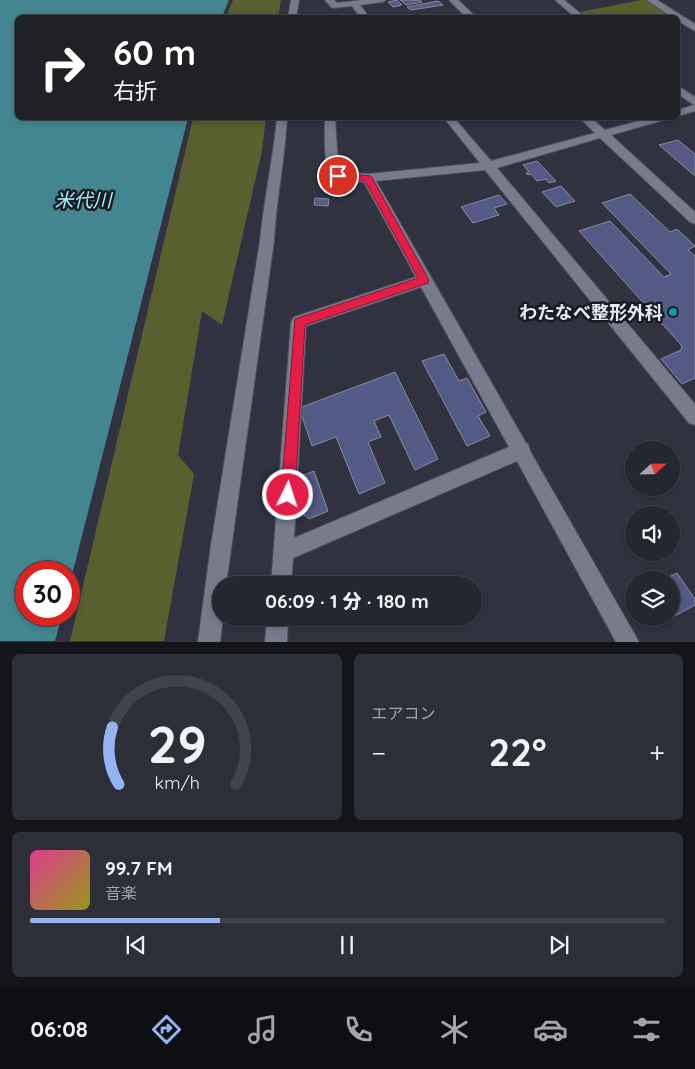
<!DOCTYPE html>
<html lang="ja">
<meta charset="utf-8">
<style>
:root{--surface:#242630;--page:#2c2e38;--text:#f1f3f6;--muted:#a3a5ab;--line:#41434c;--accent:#95b2f1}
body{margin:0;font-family:Quicksand,"Noto Sans JP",sans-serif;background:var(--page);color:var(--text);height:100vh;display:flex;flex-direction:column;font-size:19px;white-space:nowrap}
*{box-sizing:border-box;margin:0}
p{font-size:16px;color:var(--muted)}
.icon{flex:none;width:28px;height:28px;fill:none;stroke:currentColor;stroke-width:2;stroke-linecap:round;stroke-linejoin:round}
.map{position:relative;height:642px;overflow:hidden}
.sheet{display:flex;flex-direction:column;gap:12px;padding:12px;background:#14151a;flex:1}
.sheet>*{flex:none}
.banner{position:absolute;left:15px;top:15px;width:665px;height:105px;border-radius:8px;box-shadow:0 2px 8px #0003,0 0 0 1px var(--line);background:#202124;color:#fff;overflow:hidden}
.needle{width:32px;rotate:68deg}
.tools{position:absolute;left:625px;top:441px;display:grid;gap:10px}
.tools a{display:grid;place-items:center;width:55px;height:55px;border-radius:50%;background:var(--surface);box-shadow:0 2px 8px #0003,0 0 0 1px var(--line);font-size:25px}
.speed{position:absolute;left:15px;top:561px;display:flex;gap:10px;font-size:25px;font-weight:700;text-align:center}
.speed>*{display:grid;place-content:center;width:65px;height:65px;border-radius:50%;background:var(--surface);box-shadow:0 2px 8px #0003,0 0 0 1px var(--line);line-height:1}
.speed .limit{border:8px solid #d22;background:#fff;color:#111}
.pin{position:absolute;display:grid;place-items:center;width:42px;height:42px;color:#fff;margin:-21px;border:2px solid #fff;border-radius:50%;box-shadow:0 1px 5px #0007}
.me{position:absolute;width:55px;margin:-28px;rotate:4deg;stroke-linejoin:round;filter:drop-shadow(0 0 4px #0008)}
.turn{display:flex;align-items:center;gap:18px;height:105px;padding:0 15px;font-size:22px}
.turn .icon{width:65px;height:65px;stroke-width:2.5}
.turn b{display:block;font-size:35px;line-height:42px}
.big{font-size:38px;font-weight:800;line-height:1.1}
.sheet .widget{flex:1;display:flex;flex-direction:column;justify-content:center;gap:8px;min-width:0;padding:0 18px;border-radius:8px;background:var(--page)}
.sheet .dial{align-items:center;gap:0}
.dial svg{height:130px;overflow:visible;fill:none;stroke:var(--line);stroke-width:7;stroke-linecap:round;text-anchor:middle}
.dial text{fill:var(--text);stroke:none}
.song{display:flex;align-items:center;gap:15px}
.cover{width:60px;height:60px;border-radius:8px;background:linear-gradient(135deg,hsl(330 70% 55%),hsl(60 70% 35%))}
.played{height:5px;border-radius:2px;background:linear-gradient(90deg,var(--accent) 30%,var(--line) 30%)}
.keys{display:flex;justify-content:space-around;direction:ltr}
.heat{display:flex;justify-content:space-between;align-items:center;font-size:28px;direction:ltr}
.sheet .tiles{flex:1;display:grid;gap:12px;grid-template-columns:1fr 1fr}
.widget:last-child{grid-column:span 2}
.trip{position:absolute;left:212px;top:576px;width:270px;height:50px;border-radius:25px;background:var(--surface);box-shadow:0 2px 8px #0003,0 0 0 1px var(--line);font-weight:800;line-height:50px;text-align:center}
.menu{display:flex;height:80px;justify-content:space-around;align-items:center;background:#0e0f13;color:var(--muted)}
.menu .icon{width:35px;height:35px}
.menu .on{color:var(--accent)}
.menu b{font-size:22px;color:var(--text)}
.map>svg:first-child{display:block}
.forest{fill:#5a5f2f}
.water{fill:#438691}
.building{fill:#535a85;stroke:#888b9b}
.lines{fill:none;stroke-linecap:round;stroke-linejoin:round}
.minor-casing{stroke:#4e505b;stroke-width:2}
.minor{fill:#787b8b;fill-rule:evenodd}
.route{fill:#e11d48;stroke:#92132f}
.culture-dot{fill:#0f9aa8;stroke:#191b21;stroke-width:2}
.labels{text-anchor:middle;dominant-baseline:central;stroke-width:5;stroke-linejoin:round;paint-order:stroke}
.poi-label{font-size:18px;font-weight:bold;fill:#e8eaf3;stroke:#191b21;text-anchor:end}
.water-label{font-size:19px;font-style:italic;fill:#a1f1ff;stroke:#191b21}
</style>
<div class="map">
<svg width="695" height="642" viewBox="0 0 695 642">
<rect width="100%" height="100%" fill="#303240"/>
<!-- forest -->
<g class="forest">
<polygon points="233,0 281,0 278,17 226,17"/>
<polygon points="641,0 646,0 674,17 587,17 580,12"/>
<polygon points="193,118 266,118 262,151 222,325 202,311 178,455 194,474 164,641 70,641"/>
</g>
<!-- water -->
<polygon class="water" points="0,0 229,0 222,17 18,18 18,118 188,118 69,587 69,572 26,572 26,615 62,615 55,641 0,641"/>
<!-- building -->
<g class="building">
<polygon points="397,0 402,5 393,7 388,2"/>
<polygon points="400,0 420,0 422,2 406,5"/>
<polygon points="438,1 443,5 411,10 407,7"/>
<polygon points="678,140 695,154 695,176 659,145"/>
<polygon points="537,161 556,181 549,183 546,179 537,181 531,174 528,175 526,173 529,172 523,165"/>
<polygon points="561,186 575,201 556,207 542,192"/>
<polygon points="630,194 670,232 677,229 695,246 688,250 695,256 695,378 682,384 661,359 681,350 682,346 579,231 610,221 664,277 671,274 602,203"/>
<polygon points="499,195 507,204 494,208 499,215 473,223 461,207"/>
<polygon points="315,198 329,199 328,206 314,205"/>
<polygon points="444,354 459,381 467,378 486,412 478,416 490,436 467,446 422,361"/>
<polygon points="395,372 438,459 415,470 389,415 374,421 381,437 368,442 385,483 359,494 336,437 312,446 299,408"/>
<polygon points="314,471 328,511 309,519 297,509 296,478"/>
<polygon points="677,573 695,599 695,605 673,617 671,580 663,580"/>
</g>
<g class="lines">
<!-- minor casing -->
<g class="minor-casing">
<g id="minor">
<polygon points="291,0 299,0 296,18 288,18"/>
<polygon points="325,0 334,0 337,3 362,0 386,0 382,2 360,5 370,18 361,18 352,6 332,8"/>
<polygon points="449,0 458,0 477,18 467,18"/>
<polygon points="555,0 564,0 586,18 576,18"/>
<polygon points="647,0 657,0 695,24 695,31 678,21 678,18 673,18"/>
<polygon points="678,86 695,97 695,111 678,116 678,110 694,105 678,94"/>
<path d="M277,118H287C285,159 276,200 274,241L226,585H221L223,618L220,642H198L211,545L260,241C264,200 273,159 277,118Z"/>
<path d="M325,118H335L338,164L342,172L368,174L480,163L444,118H454L491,161L595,133L580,118H591L605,130L650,118H665L664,120L611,135L695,212V224L690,222L600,138L497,168L695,404V425L689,423L485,170L376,181L526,443L528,444L530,451L639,642H616L517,461L293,558L291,585H271L291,322L294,317L416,277L364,182C356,181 344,183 336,179C322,174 325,131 325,118ZM421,287L509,447L294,538L306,326Z"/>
<polygon points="267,618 288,618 287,642 265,642"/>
</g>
</g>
<!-- minor -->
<use href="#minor" class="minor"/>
</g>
<!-- route -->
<polygon class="route" points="335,173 371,176 429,280 428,283 305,325 295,495 293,500 288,502 283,500 281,495 295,319 418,278 365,181 338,179 334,176"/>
<!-- markers -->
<circle class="culture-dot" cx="673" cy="312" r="5"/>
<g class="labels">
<!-- poi labels -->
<g class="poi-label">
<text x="663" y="312">わたなべ整形外科</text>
</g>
<!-- water labels -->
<g class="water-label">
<text x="83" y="200">米代川</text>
</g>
</g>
</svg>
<div class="tools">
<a><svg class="needle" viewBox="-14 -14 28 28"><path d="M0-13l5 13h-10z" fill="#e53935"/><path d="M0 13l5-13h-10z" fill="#a3a5ab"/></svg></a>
<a><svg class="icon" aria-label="sound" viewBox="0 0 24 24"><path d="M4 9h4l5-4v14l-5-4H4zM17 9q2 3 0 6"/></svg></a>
<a><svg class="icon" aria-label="layers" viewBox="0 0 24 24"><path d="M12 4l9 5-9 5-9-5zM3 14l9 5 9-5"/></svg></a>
</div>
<div class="speed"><div class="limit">30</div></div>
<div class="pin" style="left:338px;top:176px;background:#d93025"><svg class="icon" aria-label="arrive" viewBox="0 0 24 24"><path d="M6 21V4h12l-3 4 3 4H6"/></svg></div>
<svg class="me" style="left:288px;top:495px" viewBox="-20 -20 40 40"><circle r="17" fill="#e11d48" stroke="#fff" stroke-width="3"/><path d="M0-11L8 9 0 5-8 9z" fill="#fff"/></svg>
<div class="trip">06:09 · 1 分 · 180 m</div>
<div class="banner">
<div class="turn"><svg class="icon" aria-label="right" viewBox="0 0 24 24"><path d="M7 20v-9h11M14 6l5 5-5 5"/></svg><div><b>60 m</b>右折</div></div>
</div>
</div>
<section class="sheet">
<div class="tiles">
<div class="widget dial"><svg viewBox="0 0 100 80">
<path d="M14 69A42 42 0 1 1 86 69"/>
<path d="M14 69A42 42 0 0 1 10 34" stroke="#95b2f1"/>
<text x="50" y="56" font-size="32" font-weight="700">29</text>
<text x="50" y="72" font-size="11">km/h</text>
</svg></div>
<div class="widget"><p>エアコン</p>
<div class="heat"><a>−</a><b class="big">22°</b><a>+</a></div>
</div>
<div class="widget">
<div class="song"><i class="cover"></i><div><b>99.7 FM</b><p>音楽</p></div></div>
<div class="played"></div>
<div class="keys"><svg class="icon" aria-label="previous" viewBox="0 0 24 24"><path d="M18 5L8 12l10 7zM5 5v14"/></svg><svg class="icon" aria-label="pause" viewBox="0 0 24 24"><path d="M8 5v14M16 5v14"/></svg><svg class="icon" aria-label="next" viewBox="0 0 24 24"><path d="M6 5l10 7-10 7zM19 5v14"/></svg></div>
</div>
</div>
</section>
<nav class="menu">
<b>06:08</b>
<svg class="icon on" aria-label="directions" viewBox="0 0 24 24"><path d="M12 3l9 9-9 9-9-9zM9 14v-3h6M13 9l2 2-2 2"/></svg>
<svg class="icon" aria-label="music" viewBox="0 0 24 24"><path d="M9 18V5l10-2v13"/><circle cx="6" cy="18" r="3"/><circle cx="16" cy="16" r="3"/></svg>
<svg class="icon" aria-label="phone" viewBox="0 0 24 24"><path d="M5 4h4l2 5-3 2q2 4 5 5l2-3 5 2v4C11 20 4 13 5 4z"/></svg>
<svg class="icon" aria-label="climate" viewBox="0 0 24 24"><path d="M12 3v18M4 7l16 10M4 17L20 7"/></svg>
<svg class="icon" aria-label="car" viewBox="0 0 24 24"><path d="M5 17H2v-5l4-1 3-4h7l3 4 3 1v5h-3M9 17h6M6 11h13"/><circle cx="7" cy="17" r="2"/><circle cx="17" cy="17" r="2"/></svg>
<svg class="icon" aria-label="filters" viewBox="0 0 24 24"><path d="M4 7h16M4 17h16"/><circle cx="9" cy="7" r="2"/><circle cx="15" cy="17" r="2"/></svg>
</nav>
